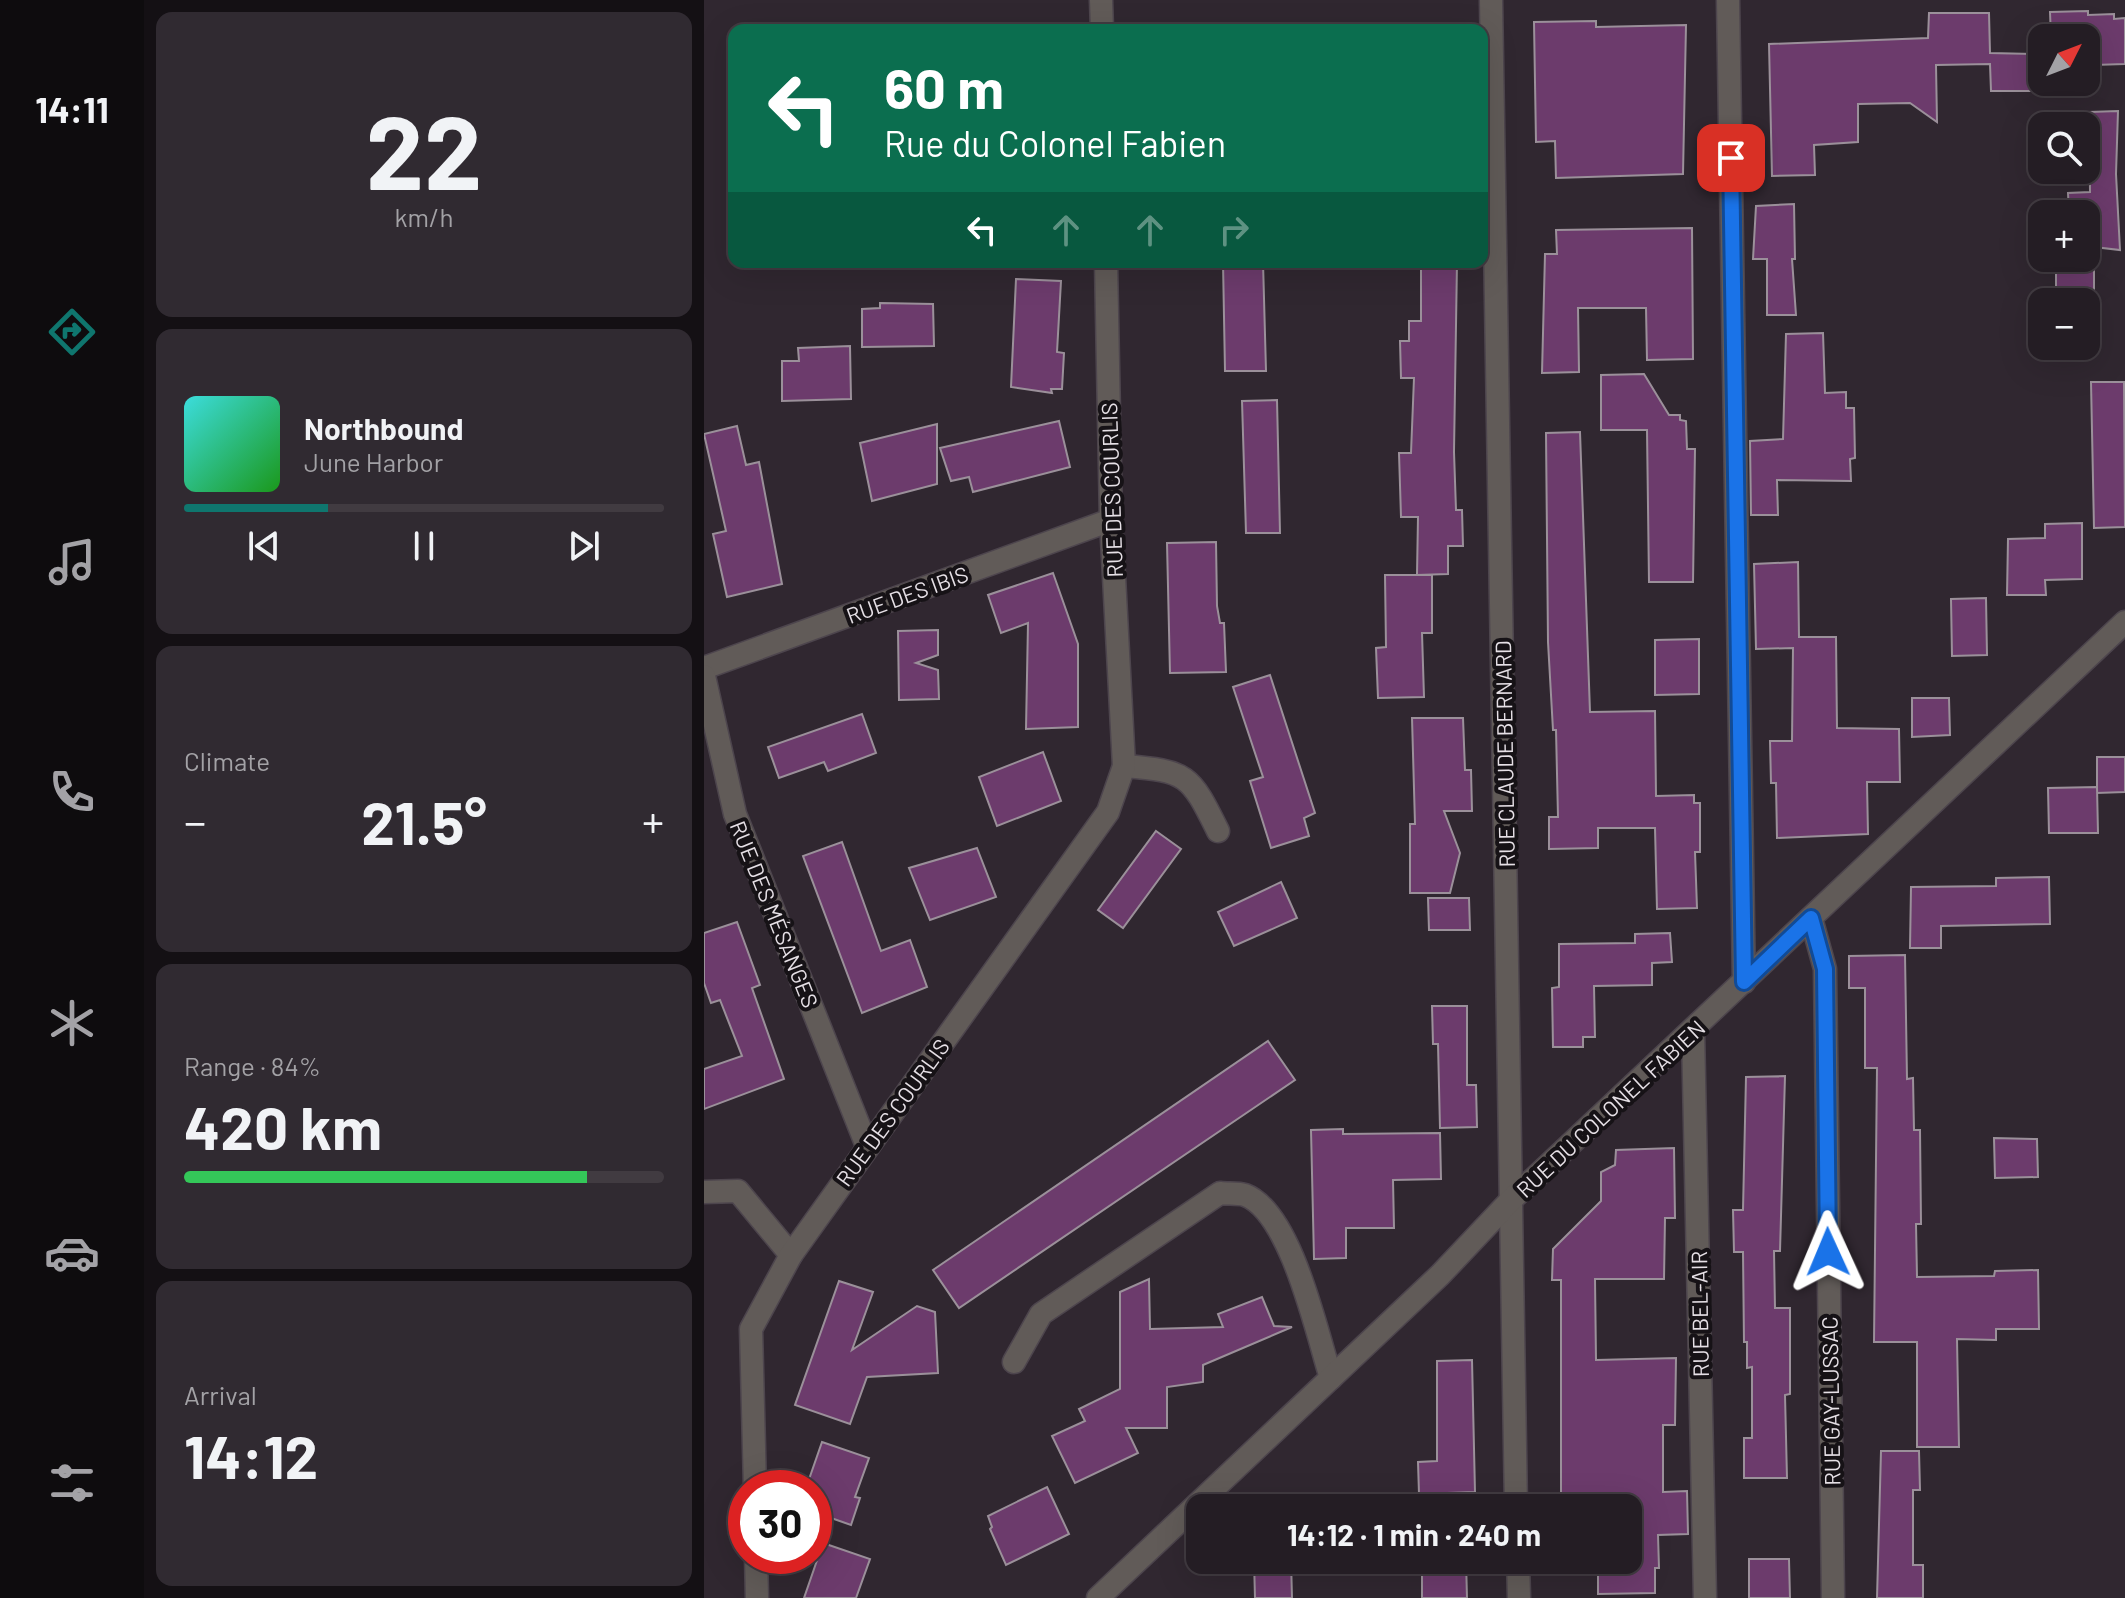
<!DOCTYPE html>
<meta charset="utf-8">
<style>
:root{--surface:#241d24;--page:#302a31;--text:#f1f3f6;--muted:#a3a2a6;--line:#413b41;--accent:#0f766e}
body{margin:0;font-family:Barlow,sans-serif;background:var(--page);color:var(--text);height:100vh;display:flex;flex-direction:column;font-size:30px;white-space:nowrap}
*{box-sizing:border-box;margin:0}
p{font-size:26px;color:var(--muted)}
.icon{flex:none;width:44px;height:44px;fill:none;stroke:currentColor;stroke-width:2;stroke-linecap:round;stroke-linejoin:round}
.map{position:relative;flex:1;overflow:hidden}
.sheet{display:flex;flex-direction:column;gap:12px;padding:12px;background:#141014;width:560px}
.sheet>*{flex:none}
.banner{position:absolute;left:24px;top:24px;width:760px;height:244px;border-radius:16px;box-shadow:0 8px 32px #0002,0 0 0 2px var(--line);background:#0b6e4f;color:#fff;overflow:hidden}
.needle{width:52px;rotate:48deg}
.controls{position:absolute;left:1324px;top:24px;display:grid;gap:16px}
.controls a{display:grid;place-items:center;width:72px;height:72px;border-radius:16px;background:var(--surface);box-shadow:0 8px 32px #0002,0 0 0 2px var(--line);font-size:40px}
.speed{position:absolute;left:24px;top:1470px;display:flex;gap:16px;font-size:40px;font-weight:700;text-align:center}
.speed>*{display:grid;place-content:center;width:104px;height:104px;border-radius:50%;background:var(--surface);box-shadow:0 8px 32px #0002,0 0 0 2px var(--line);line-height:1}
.speed .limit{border:12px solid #d22;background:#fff;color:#111}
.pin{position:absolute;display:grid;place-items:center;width:68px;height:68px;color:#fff;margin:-34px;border-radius:16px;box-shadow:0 4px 12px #0006}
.me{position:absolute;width:88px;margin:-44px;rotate:359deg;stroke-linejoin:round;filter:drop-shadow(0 0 6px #0008)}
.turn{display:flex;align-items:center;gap:28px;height:168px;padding:0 24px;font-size:36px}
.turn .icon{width:104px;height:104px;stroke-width:2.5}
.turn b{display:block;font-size:56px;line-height:68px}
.lanes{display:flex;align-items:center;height:76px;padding:0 24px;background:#0003;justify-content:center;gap:40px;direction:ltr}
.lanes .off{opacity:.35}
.big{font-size:60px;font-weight:700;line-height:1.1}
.sheet .tile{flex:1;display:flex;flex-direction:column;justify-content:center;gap:12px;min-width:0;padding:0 28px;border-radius:16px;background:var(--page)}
.sheet .dial{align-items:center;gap:0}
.dial b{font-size:104px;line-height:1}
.song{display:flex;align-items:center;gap:24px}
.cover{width:96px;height:96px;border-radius:12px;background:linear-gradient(135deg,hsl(180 70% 55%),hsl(120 70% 35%))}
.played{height:8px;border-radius:4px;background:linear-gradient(90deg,var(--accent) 30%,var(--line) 30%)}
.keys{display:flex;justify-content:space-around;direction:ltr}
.heat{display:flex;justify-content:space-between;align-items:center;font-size:44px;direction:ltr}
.charge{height:12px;border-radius:6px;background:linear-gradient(90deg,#34c759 84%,var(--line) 0)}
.trip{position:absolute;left:482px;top:1494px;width:456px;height:80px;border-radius:16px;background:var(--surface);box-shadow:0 8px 32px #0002,0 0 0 2px var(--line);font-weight:700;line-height:80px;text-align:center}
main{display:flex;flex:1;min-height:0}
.dock{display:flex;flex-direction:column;width:144px;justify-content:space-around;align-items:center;background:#0e0c0e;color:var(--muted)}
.dock .icon{width:56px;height:56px}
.dock .on{color:var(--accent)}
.dock b{font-size:36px;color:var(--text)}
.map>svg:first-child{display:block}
.building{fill:#6c3b6c;stroke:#9b909a;stroke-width:2}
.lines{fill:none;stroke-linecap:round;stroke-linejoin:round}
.service-casing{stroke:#4d454d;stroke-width:25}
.minor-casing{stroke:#4d454d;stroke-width:25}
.service{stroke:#615b58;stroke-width:22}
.minor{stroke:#615b58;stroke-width:22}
.route-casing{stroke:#114b97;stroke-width:20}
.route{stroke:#1a73e8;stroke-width:14}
.labels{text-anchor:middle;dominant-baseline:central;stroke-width:8;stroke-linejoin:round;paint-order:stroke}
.street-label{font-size:22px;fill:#e6e0e6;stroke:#161216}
</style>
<main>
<nav class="dock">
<b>14:11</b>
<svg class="icon on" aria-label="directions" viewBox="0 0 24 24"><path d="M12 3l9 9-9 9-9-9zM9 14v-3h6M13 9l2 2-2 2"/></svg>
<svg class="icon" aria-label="music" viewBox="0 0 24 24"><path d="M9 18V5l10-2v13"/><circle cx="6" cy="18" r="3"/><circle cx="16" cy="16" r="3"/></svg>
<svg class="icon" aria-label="phone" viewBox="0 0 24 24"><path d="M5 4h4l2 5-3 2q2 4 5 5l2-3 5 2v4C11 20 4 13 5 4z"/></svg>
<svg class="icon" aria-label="climate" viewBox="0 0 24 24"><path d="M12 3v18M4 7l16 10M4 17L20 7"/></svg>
<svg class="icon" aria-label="car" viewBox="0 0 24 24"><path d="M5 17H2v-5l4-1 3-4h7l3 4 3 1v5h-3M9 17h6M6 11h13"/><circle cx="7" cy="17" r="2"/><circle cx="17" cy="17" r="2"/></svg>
<svg class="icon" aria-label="filters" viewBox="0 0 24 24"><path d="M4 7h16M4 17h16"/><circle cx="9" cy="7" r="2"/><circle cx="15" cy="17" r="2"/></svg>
</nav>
<section class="sheet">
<div class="tile dial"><b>22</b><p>km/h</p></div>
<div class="tile">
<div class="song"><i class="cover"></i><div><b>Northbound</b><p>June Harbor</p></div></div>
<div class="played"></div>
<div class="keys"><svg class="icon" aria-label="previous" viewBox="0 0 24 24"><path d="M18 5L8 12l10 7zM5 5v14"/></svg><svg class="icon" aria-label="pause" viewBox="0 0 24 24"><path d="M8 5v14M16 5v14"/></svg><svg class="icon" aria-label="next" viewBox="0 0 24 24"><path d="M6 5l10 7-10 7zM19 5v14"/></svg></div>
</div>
<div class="tile"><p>Climate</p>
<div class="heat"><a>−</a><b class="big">21.5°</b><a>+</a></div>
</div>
<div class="tile"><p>Range · 84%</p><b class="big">420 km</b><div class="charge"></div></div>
<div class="tile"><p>Arrival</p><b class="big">14:12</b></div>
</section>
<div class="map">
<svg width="1421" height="1598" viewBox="0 0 1421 1598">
<rect width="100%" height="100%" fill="#302730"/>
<!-- building -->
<g class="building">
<polygon points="1384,11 1384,15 1410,14 1410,19 1421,18 1421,64 1390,65 1390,56 1382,56 1382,38 1347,38 1346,12"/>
<polygon points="1225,13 1285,13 1286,53 1335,54 1336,91 1287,91 1286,64 1232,65 1233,122 1206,103 1154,104 1154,142 1110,145 1111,175 1068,176 1065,44 1224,38"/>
<polygon points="892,21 892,27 982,25 979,174 852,178 851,141 832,142 830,22"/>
<polygon points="1414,111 1412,174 1416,250 1382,246 1382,214 1365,214 1364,193 1386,192 1385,112"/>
<polygon points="1090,204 1091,259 1088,259 1092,315 1063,315 1063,259 1049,259 1052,206"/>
<polygon points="988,228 989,359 943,360 942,308 874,308 875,372 838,373 841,254 853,254 852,230"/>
<polygon points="519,262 559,262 562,371 521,371"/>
<polygon points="717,262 753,262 750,452 752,510 758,510 759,546 744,546 744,574 713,575 714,517 697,517 695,453 707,453 710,378 697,378 696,341 705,341 705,321 717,321"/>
<rect x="1352" y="265" width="38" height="37"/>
<polygon points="312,279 357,281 353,352 360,353 358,389 347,389 348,393 307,387"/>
<polygon points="176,303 229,304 230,346 158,347 158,309 176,308"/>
<polygon points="1119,333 1121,393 1142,392 1142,408 1150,408 1151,458 1146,459 1147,481 1073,480 1074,515 1047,515 1046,441 1079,439 1082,334"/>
<polygon points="146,346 147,399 78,401 78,361 95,361 94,348"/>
<polygon points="940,374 965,415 976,415 976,420 982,421 983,449 991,449 989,582 945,582 943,430 897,430 897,375"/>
<polygon points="1387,382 1420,382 1421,527 1390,528"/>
<polygon points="573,400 576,533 542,533 538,401"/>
<polygon points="355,421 366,467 269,492 265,477 247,481 236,448"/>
<polygon points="233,424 233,484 168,501 156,443"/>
<polygon points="33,426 42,465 55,462 78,584 23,597 9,534 22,531 0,434"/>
<polygon points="876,432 886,712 951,711 952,796 990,795 990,803 996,803 996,852 991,852 993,908 953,909 951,828 894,828 894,848 845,849 845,817 854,817 852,730 849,730 844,642 842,433"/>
<polygon points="1378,523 1378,579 1341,580 1342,595 1303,595 1304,539 1341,538 1341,524"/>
<polygon points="512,542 513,606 516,623 520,623 522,672 466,673 463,543"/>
<polygon points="1094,562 1095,637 1132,637 1133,728 1195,729 1196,782 1163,782 1164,834 1073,838 1072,783 1067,783 1066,741 1088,741 1089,648 1052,649 1050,564"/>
<polygon points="349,573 374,644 374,727 322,729 324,623 297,633 284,595"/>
<polygon points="681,575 728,575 728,633 718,633 720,697 674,698 672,648 682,647"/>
<polygon points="1282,598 1283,655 1248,656 1247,599"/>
<polygon points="234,630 234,655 212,663 234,670 235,699 195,700 194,631"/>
<polygon points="995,639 995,694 951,695 951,640"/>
<polygon points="566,675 611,813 600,818 605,836 567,848 546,781 559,777 529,687"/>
<polygon points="1208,698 1245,698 1246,735 1208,737"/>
<polygon points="158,714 172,753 124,771 120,762 75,778 64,747"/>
<polygon points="708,718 759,718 761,770 767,770 768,811 740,811 756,853 746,893 706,893 706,824 711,824"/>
<polygon points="339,752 357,801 293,826 275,777"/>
<polygon points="1393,757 1421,757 1421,792 1393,793"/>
<polygon points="1393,787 1394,833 1345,833 1344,788"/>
<polygon points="452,831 477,849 419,928 394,910"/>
<polygon points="138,842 177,951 206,940 223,987 158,1013 99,856"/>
<polygon points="273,848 292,897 226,920 205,868"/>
<polygon points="1345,877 1346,924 1237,926 1237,948 1206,948 1207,887 1292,886 1292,878"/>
<polygon points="577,882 593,918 530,946 514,912"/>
<polygon points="724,898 765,898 766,930 725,930"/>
<polygon points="33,922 56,985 48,988 80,1079 0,1109 0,1069 38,1056 16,1000 7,1003 0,983 0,933"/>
<polygon points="966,933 968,962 948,963 948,985 890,986 891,1037 879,1037 879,1047 849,1047 848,988 855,987 855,944 931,943 931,934"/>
<polygon points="1201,955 1203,1079 1209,1078 1210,1130 1216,1130 1217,1224 1212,1224 1213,1277 1290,1276 1291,1271 1334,1270 1335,1329 1292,1329 1292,1340 1253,1339 1255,1447 1213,1447 1213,1342 1170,1342 1173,1068 1161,1068 1161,988 1145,988 1145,956"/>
<polygon points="728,1006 763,1006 763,1085 772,1085 773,1127 736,1128 734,1044 729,1044"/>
<polygon points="564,1041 591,1080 255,1308 229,1270"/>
<polygon points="1081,1076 1076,1251 1070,1251 1071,1308 1086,1308 1086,1394 1081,1395 1083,1478 1040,1478 1040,1438 1048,1438 1048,1367 1043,1368 1043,1342 1040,1342 1039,1252 1030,1252 1029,1210 1039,1210 1042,1077"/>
<polygon points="639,1129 639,1134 736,1133 737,1179 689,1180 690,1228 642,1228 642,1258 610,1259 607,1130"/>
<polygon points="1290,1138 1333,1139 1334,1177 1291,1178"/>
<polygon points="970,1148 971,1218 961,1218 960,1279 891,1279 892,1360 972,1358 971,1425 959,1425 959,1492 983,1491 984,1534 954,1535 955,1568 951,1568 951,1593 894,1594 894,1560 924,1560 924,1508 857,1508 857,1280 848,1280 849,1249 897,1201 897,1172 911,1165 912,1150"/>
<polygon points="445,1279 446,1329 519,1327 514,1314 558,1297 570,1326 588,1327 499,1365 499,1382 463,1387 463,1428 422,1428 434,1453 371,1483 348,1436 381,1421 375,1409 416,1389 416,1292"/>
<polygon points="135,1281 169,1292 148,1350 213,1306 231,1312 234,1373 163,1377 146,1424 91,1405"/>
<polygon points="768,1360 771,1492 715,1494 714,1462 733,1461 733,1361"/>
<polygon points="118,1442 165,1458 151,1497 156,1498 147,1525 110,1512 110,1488 102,1488"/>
<polygon points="1177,1451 1215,1451 1216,1490 1209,1490 1209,1565 1219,1565 1219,1598 1173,1598"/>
<polygon points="343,1487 365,1534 302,1565 286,1529 288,1527 284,1516"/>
<polygon points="119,1543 166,1559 152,1598 100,1598"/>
<polygon points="1045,1559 1085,1559 1086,1598 1045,1598"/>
<polygon points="550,1560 587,1560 588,1598 551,1598"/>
<polygon points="718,1560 762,1560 763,1598 718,1598"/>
</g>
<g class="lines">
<!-- service casing -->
<g class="service-casing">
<g id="service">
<polyline points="1024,0 1040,982"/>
<polyline points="989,1031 1001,1598"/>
<path d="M310,1362L337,1314L516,1193C524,1194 534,1193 541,1195C587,1212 613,1334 627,1378"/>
</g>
</g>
<!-- minor casing -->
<g class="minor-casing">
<g id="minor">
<polyline points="397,0 398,30"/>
<polyline points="787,0 812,1508"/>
<polyline points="0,668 407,520"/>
<polyline points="0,676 31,814 163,1146"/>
<path d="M420,766C483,771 486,774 514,831"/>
<polyline points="1107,918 1121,969 1129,1598"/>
<polyline points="0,1192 34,1191 87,1255"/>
<polyline points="51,1488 47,1329 87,1255 404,812 420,766 407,520 402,262"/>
<polyline points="52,1556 53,1598"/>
<polyline points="814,1560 815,1598"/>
<polyline points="394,1598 736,1275 806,1201 1421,622"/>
</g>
</g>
<!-- service -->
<use href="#service" class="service"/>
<!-- minor -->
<use href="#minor" class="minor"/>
</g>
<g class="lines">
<!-- route casing -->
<g class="route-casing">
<polyline id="route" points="1027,158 1040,982 1107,918 1121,969 1124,1252"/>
</g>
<!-- route -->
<use href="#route" class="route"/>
</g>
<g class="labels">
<!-- street labels -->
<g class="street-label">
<text transform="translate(407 490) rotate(-92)">RUE DES COURLIS</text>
<text transform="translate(203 594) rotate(-20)">RUE DES IBIS</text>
<text transform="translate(800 754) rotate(-91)">RUE CLAUDE BERNARD</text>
<text transform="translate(71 914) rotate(68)">RUE DES MÉSANGES</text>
<text transform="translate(906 1108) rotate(-43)">RUE DU COLONEL FABIEN</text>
<text transform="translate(188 1112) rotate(-54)">RUE DES COURLIS</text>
<text transform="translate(995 1314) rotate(-91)">RUE BEL-AIR</text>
<text transform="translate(1126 1401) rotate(-91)">RUE GAY-LUSSAC</text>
</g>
</g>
</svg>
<div class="controls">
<a><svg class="needle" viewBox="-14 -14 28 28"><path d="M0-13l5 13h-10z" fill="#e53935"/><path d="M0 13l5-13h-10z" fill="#a3a2a6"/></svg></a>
<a><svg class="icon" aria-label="search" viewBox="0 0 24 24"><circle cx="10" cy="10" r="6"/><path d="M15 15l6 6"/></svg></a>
<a>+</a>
<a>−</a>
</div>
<div class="speed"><div class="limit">30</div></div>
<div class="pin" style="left:1027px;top:158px;background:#d93025"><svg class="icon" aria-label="arrive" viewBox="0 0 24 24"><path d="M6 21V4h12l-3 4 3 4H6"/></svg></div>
<svg class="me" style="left:1124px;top:1252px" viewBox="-20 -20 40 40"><path d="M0-17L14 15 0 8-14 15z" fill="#1a73e8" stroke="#fff" stroke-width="4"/></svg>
<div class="trip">14:12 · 1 min · 240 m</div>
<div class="banner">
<div class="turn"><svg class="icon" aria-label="left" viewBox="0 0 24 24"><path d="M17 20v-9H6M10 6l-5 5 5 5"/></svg><div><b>60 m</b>Rue du Colonel Fabien</div></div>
<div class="lanes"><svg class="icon" aria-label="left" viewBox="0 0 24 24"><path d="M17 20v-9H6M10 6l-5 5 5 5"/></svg><svg class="icon off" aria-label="ahead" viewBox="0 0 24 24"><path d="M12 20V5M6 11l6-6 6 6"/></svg><svg class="icon off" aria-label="ahead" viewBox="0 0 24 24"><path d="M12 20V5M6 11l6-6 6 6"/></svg><svg class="icon off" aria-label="right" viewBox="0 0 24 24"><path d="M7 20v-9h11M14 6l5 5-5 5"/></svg></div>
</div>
</div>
</main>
